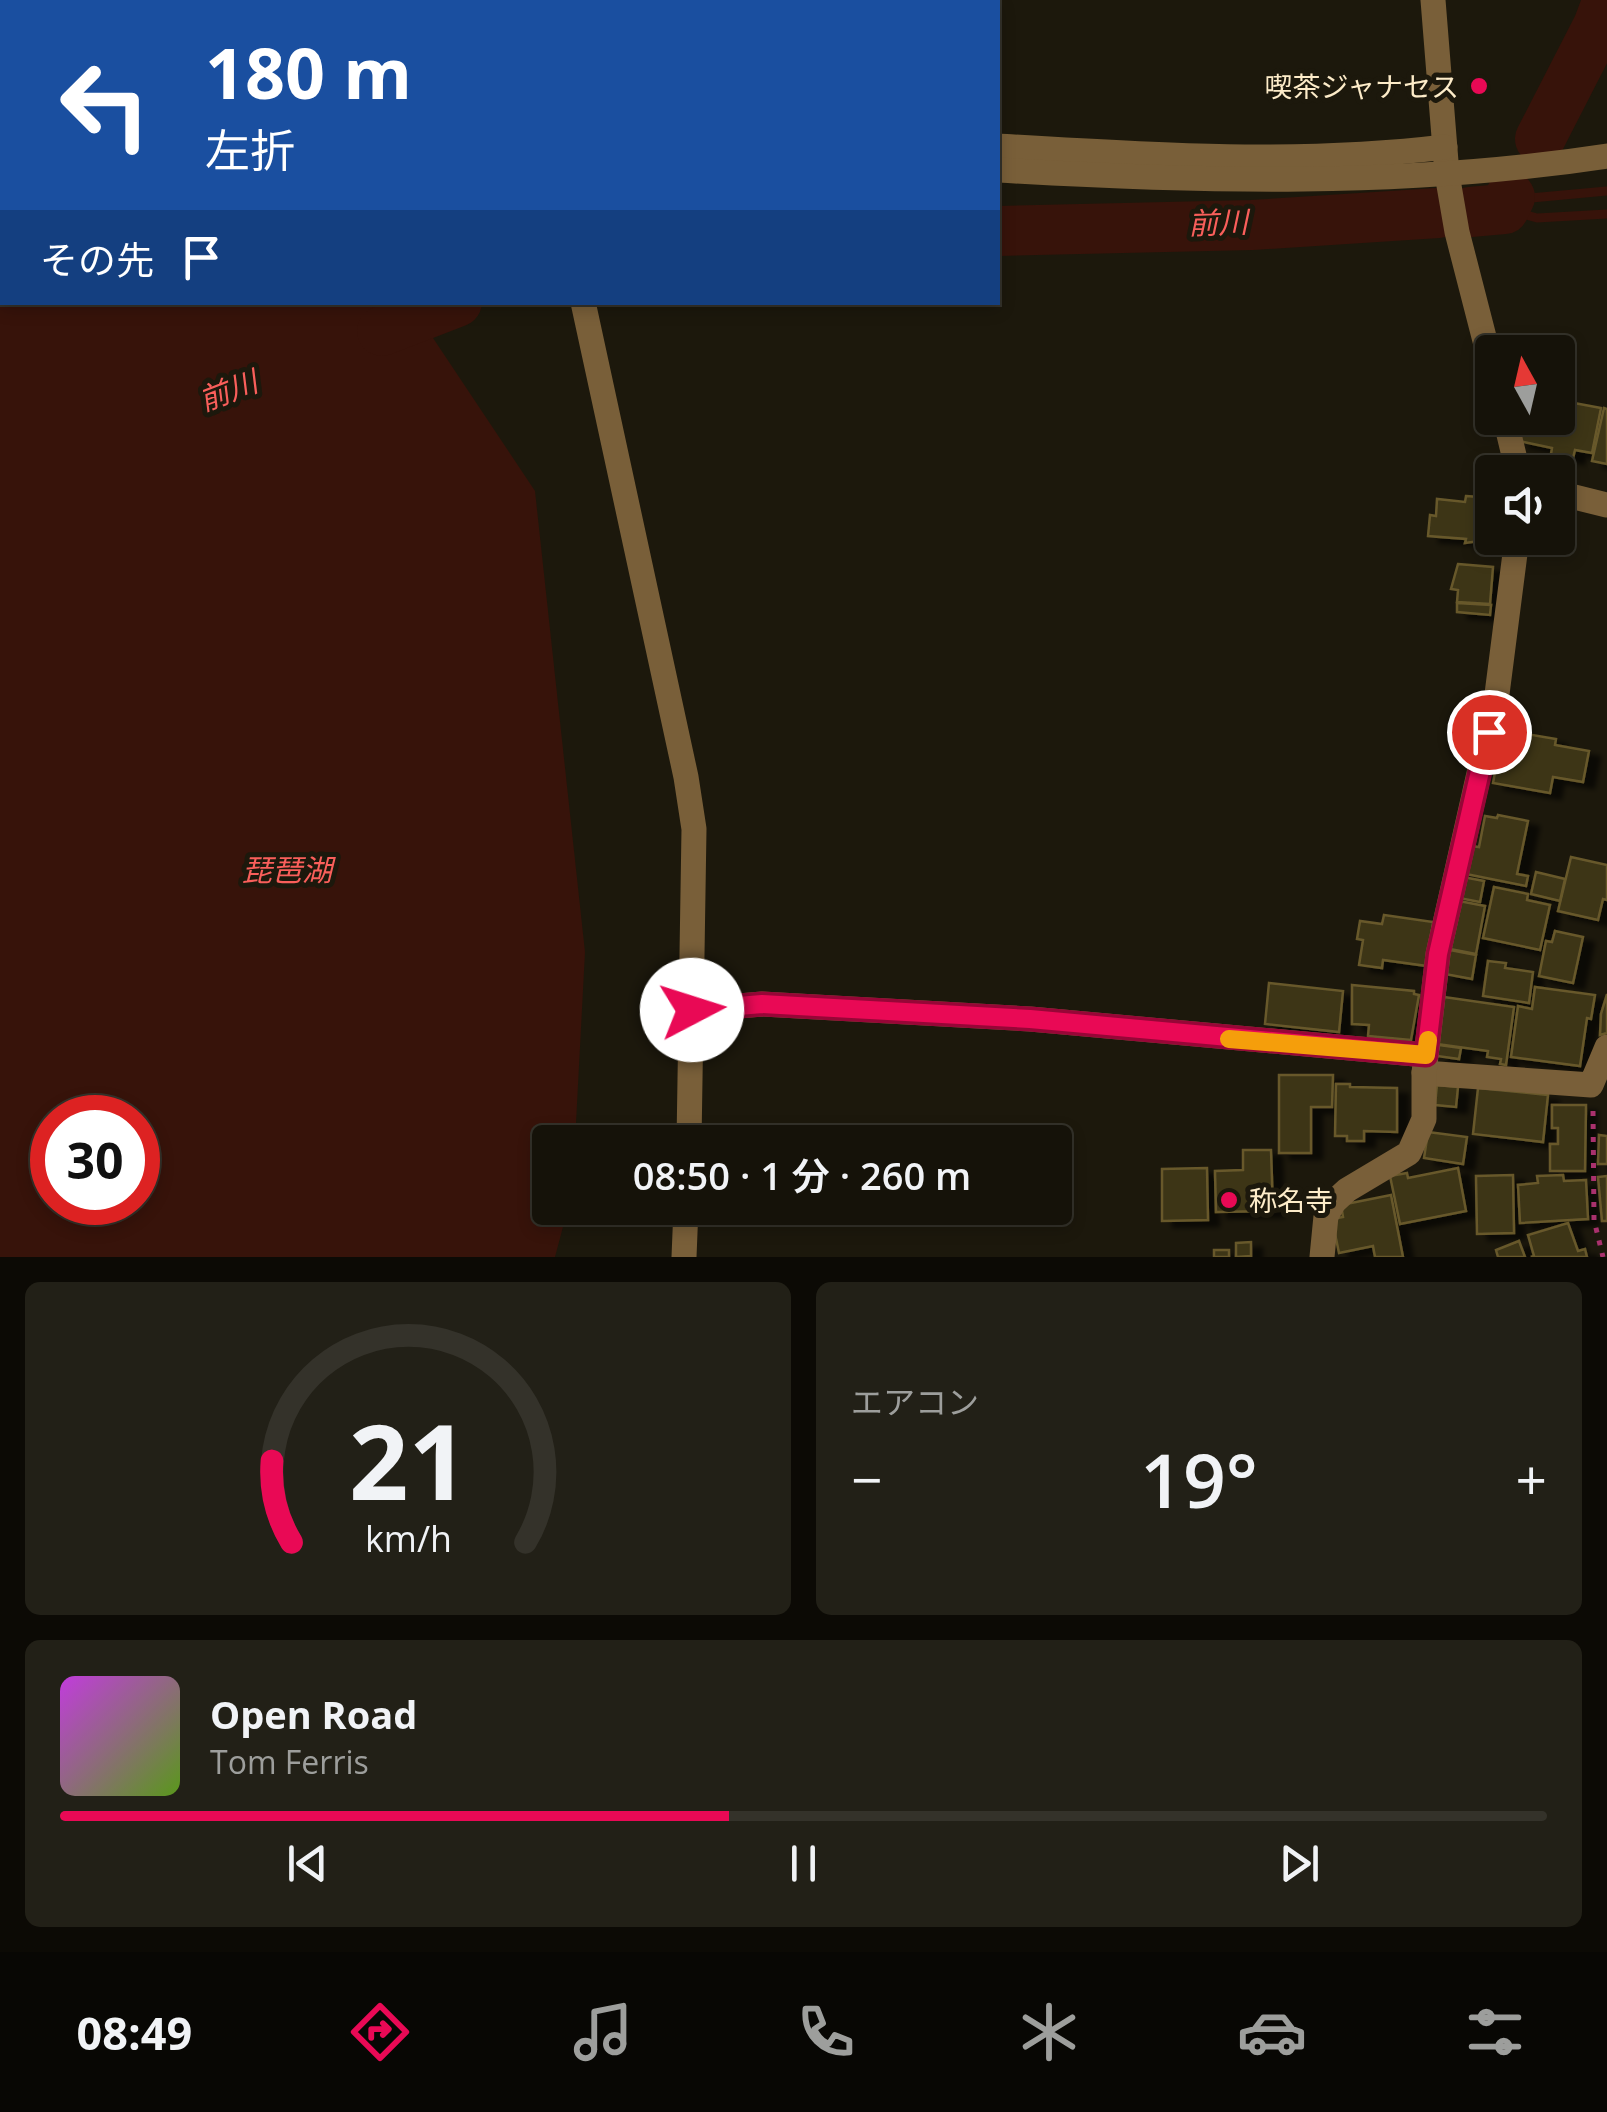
<!DOCTYPE html>
<html lang="ja">
<meta charset="utf-8">
<style>
:root{--surface:#151209;--page:#222017;--text:#f1f3f6;--muted:#9d9e9c;--line:#34322a;--accent:#e90955}
body{margin:0;font-family:"Open Sans","Noto Sans JP",sans-serif;background:var(--page);color:var(--text);height:100vh;display:flex;flex-direction:column;font-size:38px;white-space:nowrap}
*{box-sizing:border-box;margin:0}
p{font-size:32px;color:var(--muted)}
.icon{flex:none;width:55px;height:55px;fill:none;stroke:currentColor;stroke-width:2;stroke-linecap:round;stroke-linejoin:round}
.map{position:relative;height:1257px;overflow:hidden}
.drawer{display:flex;flex-direction:column;gap:25px;padding:25px;background:#0c0a05;flex:1}
.drawer>*{flex:none}
.top-card{position:absolute;left:0px;top:0px;width:1000px;height:305px;box-shadow:0 5px 15px #0003,0 0 0 2px var(--line);background:#1a4fa0;color:#fff;overflow:hidden}
.needle{width:65px;rotate:352deg}
.tools{position:absolute;left:1475px;top:335px;display:grid;gap:20px}
.tools a{display:grid;place-items:center;width:100px;height:100px;border-radius:10px;background:var(--surface);box-shadow:0 5px 15px #0003,0 0 0 2px var(--line);font-size:50px}
.speed{position:absolute;left:30px;top:1095px;display:flex;gap:20px;font-size:50px;font-weight:700;text-align:center}
.speed>*{display:grid;place-content:center;width:130px;height:130px;border-radius:50%;background:var(--surface);box-shadow:0 5px 15px #0003,0 0 0 2px var(--line);line-height:1}
.speed .limit{border:15px solid #d22;background:#fff;color:#111}
.pin{position:absolute;display:grid;place-items:center;width:85px;height:85px;color:#fff;margin:-42px;border:5px solid #fff;border-radius:50%;box-shadow:0 2px 10px #0007}
.me{position:absolute;width:110px;margin:-55px;rotate:85deg;stroke-linejoin:round;filter:drop-shadow(0 0 8px #0008)}
.turn{display:flex;align-items:center;gap:35px;height:210px;padding:0 40px;font-size:45px}
.turn .icon{width:130px;height:130px;stroke-width:2.5}
.turn b{display:block;font-size:70px;line-height:85px}
.then{display:flex;align-items:center;height:95px;padding:0 40px;background:#0003;gap:20px;font-size:38px}
.big{font-size:75px;font-weight:600;line-height:1.1}
.drawer .widget{flex:1;display:flex;flex-direction:column;justify-content:center;gap:15px;min-width:0;padding:0 35px;border-radius:15px;background:var(--page)}
.drawer .dial{align-items:center;gap:0}
.dial svg{height:260px;overflow:visible;fill:none;stroke:var(--line);stroke-width:7;stroke-linecap:round;text-anchor:middle}
.dial text{fill:var(--text);stroke:none}
.song{display:flex;align-items:center;gap:30px}
.cover{width:120px;height:120px;border-radius:15px;background:linear-gradient(135deg,hsl(290 70% 55%),hsl(90 70% 35%))}
.played{height:10px;border-radius:5px;background:linear-gradient(90deg,var(--accent) 45%,var(--line) 45%)}
.keys{display:flex;justify-content:space-around;direction:ltr}
.heat{display:flex;justify-content:space-between;align-items:center;font-size:55px;direction:ltr}
.drawer .tiles{flex:1;display:grid;gap:25px;grid-template-columns:1fr 1fr}
.widget:last-child{grid-column:span 2}
.trip{position:absolute;left:532px;top:1125px;width:540px;height:100px;border-radius:10px;background:var(--surface);box-shadow:0 5px 15px #0003,0 0 0 2px var(--line);font-weight:600;line-height:100px;text-align:center}
.dock{display:flex;height:160px;justify-content:space-around;align-items:center;background:#080704;color:var(--muted)}
.dock .icon{width:70px;height:70px}
.dock .on{color:var(--accent)}
.dock b{font-size:45px;color:var(--text)}
.map>svg:first-child{display:block}
.water{fill:#37130a;fill-rule:evenodd}
.lines{fill:none;stroke-linecap:round;stroke-linejoin:round}
.stream{stroke:#37130a;stroke-width:9}
.river{stroke:#37130a;stroke-width:50}
.building{fill:#3c3419;stroke:#67592c;stroke-width:2.5;filter:url(#shadow)}
.path{stroke:#a9316d;stroke-width:5;stroke-dasharray:5 8;stroke-linecap:butt}
.minor{stroke:#795f39;stroke-width:25}
.route-casing{stroke:#970637;stroke-width:25}
.route{stroke:#e90955;stroke-width:18}
.slow{stroke:#f59e0b;stroke-width:18}
.poi-dot{fill:#e90955;stroke:#1c180c;stroke-width:4}
.labels{text-anchor:middle;dominant-baseline:central;stroke-width:10;stroke-linejoin:round;paint-order:stroke}
.poi-label{font-size:28px;fill:#fdecc9;stroke:#1c180c;text-anchor:end}
.water-label{font-size:30px;font-style:italic;fill:#f95f5b;stroke:#1c180c}
</style>
<div class="map">
<svg width="1607" height="1257" viewBox="0 0 1607 1257">
<defs>
<filter id="shadow"><feDropShadow dx="11" dy="6" stdDeviation="2.5" flood-color="#0009"/></filter>
</defs>
<rect width="100%" height="100%" fill="#1c180c"/>
<!-- water -->
<path class="water" d="M0,0L327,2H2V302L449,303L431,335L535,491L585,952L575,1142H550V1208H568L555,1257H0ZM52,1118H138V1202H52Z"/>
<g class="lines">
<!-- stream -->
<g class="stream">
<polyline points="1509,200 1607,191"/>
<polyline points="1504,209 1537,218 1607,214"/>
</g>
<!-- river -->
<g class="river">
<polyline points="1540,139 1598,26 1607,2"/>
<polyline points="1470,212 1504,209 1510,197"/>
<polyline points="998,231 1252,225 1438,213"/>
<polyline points="382,331 457,302"/>
</g>
</g>
<!-- building -->
<g class="building">
<polygon points="1558,400 1601,408 1592,453 1575,450 1573,458 1551,454 1552,448 1519,441 1524,418 1558,418"/>
<polygon points="1604,408 1607,409 1607,464 1592,461"/>
<polygon points="1466,496 1492,498 1492,531 1487,531 1487,540 1465,543 1466,539 1428,536 1430,515 1436,516 1437,499 1465,502"/>
<polygon points="1458,564 1493,567 1490,604 1457,602 1458,590 1451,589"/>
<polygon points="1457,603 1491,605 1490,615 1457,612"/>
<polygon points="1503,730 1556,739 1555,745 1589,751 1583,782 1553,777 1550,793 1493,783"/>
<polygon points="1498,815 1528,821 1517,874 1528,876 1526,886 1466,874 1471,846 1479,847 1485,816 1497,818"/>
<polygon points="1571,857 1607,865 1607,900 1603,899 1598,920 1558,911"/>
<polygon points="1536,872 1565,879 1560,901 1531,894"/>
<polygon points="1463,877 1484,881 1480,902 1459,898"/>
<polygon points="1494,887 1528,894 1527,900 1550,905 1540,950 1483,938"/>
<polygon points="1459,901 1485,906 1476,954 1450,949"/>
<polygon points="1384,915 1433,922 1427,966 1383,960 1382,968 1359,965 1363,940 1357,939 1360,921 1382,924"/>
<polygon points="1555,931 1583,937 1573,983 1539,976 1546,941 1552,942"/>
<polygon points="1450,950 1476,955 1472,979 1445,974"/>
<polygon points="1488,961 1506,963 1505,968 1533,972 1529,1003 1483,996"/>
<polygon points="1269,983 1343,991 1339,1032 1265,1024"/>
<polygon points="1352,985 1414,991 1414,994 1419,995 1411,1040 1368,1036 1369,1025 1352,1024"/>
<polygon points="1535,987 1595,995 1591,1019 1587,1018 1580,1066 1511,1057 1518,1006 1532,1009"/>
<polygon points="1607,994 1607,1033 1600,1035 1601,1014"/>
<polygon points="1444,997 1514,1007 1506,1065 1500,1064 1501,1059 1487,1057 1488,1051 1437,1044"/>
<polygon points="1439,1045 1461,1048 1459,1059 1437,1056"/>
<polygon points="1279,1075 1333,1075 1332,1107 1311,1107 1311,1153 1279,1153"/>
<polygon points="1336,1084 1350,1084 1350,1087 1397,1088 1397,1132 1364,1131 1364,1141 1347,1141 1347,1136 1335,1136"/>
<polygon points="1437,1085 1458,1087 1456,1107 1435,1105"/>
<polygon points="1478,1088 1548,1095 1543,1142 1473,1134"/>
<polygon points="1552,1105 1586,1105 1585,1171 1550,1171 1550,1144 1558,1144 1558,1128 1552,1128"/>
<polygon points="1428,1132 1467,1137 1463,1164 1424,1158"/>
<polygon points="1599,1135 1607,1136 1607,1164 1598,1164"/>
<polygon points="1243,1150 1271,1150 1273,1211 1216,1212 1215,1171 1243,1170"/>
<polygon points="1207,1168 1208,1220 1162,1221 1162,1169"/>
<polygon points="1458,1168 1466,1211 1400,1224 1390,1176 1407,1173 1408,1178"/>
<polygon points="1513,1175 1514,1233 1477,1234 1476,1176"/>
<polygon points="1563,1175 1564,1181 1586,1180 1588,1219 1520,1223 1518,1185 1538,1183 1537,1176"/>
<polygon points="1607,1176 1607,1221 1602,1221 1598,1177"/>
<polygon points="1391,1195 1403,1257 1375,1257 1373,1246 1339,1253 1332,1219 1343,1217 1341,1205"/>
<polygon points="1568,1223 1578,1251 1585,1249 1587,1257 1531,1257 1534,1256 1528,1235"/>
<polygon points="1519,1241 1525,1257 1498,1257 1496,1250"/>
<polygon points="1251,1242 1251,1256 1236,1257 1236,1243"/>
<rect x="1214" y="1250" width="15" height="7"/>
</g>
<g class="lines">
<!-- path -->
<g class="path">
<polyline points="713,0 713,2"/>
<polyline points="1593,1111 1594,1220 1603,1257"/>
</g>
<!-- minor -->
<g class="minor">
<polyline points="447,0 449,2"/>
<polyline points="1433,0 1447,174 1457,232 1492,368"/>
<path d="M998,146C1146,155 1297,165 1445,147"/>
<path d="M998,170C1201,182 1405,187 1607,156"/>
<polyline points="0,231 2,231"/>
<polyline points="583,302 686,777 694,829 689,1142"/>
<polyline points="1505,418 1518,472"/>
<polyline points="1558,493 1607,505"/>
<polyline points="692,1010 762,1004 1030,1019 1426,1055"/>
<polyline points="1424,1073 1591,1085 1607,1047"/>
<polyline points="684,1257 686,1208"/>
<polyline points="1322,1257 1326,1216 1334,1202 1347,1190 1409,1153 1424,1119 1424,1073 1438,954 1497,694 1517,538"/>
</g>
</g>
<g class="lines">
<!-- route casing -->
<g class="route-casing">
<polyline id="route" points="692,1010 762,1004 1030,1019 1426,1055 1438,954 1489,732"/>
</g>
<!-- route -->
<use href="#route" class="route"/>
<!-- slow -->
<polyline class="slow" points="1229,1039 1426,1055 1428,1040"/>
</g>
<!-- markers -->
<g class="poi-dot">
<circle cx="1479" cy="86" r="10"/>
<circle cx="1229" cy="1200" r="10"/>
</g>
<g class="labels">
<!-- poi labels -->
<g class="poi-label">
<text x="1459" y="86">喫茶ジャナセス</text>
<text x="1249" y="1200" text-anchor="start">称名寺</text>
</g>
<!-- water labels -->
<g class="water-label">
<text transform="translate(1218 222) rotate(-2)">前川</text>
<text transform="translate(228 390) rotate(-21)">前川</text>
<text x="287" y="869">琵琶湖</text>
</g>
</g>
</svg>
<div class="tools">
<a><svg class="needle" viewBox="-14 -14 28 28"><path d="M0-13l5 13h-10z" fill="#e53935"/><path d="M0 13l5-13h-10z" fill="#9d9e9c"/></svg></a>
<a><svg class="icon" aria-label="sound" viewBox="0 0 24 24"><path d="M4 9h4l5-4v14l-5-4H4zM17 9q2 3 0 6"/></svg></a>
</div>
<div class="speed"><div class="limit">30</div></div>
<div class="pin" style="left:1489px;top:732px;background:#d93025"><svg class="icon" aria-label="arrive" viewBox="0 0 24 24"><path d="M6 21V4h12l-3 4 3 4H6"/></svg></div>
<svg class="me" style="left:692px;top:1010px" viewBox="-20 -20 40 40"><circle r="19" fill="#fff"/><path d="M0-13L10 11 0 6-10 11z" fill="#e90955"/></svg>
<div class="trip">08:50 · 1 分 · 260 m</div>
<div class="top-card">
<div class="turn"><svg class="icon" aria-label="left" viewBox="0 0 24 24"><path d="M17 20v-9H6M10 6l-5 5 5 5"/></svg><div><b>180 m</b>左折</div></div>
<div class="then">その先<svg class="icon" aria-label="arrive" viewBox="0 0 24 24"><path d="M6 21V4h12l-3 4 3 4H6"/></svg></div>
</div>
</div>
<section class="drawer">
<div class="tiles">
<div class="widget dial"><svg viewBox="0 0 100 80">
<path d="M14 69A42 42 0 1 1 86 69"/>
<path d="M14 69A42 42 0 0 1 8 44" stroke="#e90955"/>
<text x="50" y="56" font-size="32" font-weight="700">21</text>
<text x="50" y="72" font-size="11">km/h</text>
</svg></div>
<div class="widget"><p>エアコン</p>
<div class="heat"><a>−</a><b class="big">19°</b><a>+</a></div>
</div>
<div class="widget">
<div class="song"><i class="cover"></i><div><b>Open Road</b><p>Tom Ferris</p></div></div>
<div class="played"></div>
<div class="keys"><svg class="icon" aria-label="previous" viewBox="0 0 24 24"><path d="M18 5L8 12l10 7zM5 5v14"/></svg><svg class="icon" aria-label="pause" viewBox="0 0 24 24"><path d="M8 5v14M16 5v14"/></svg><svg class="icon" aria-label="next" viewBox="0 0 24 24"><path d="M6 5l10 7-10 7zM19 5v14"/></svg></div>
</div>
</div>
</section>
<nav class="dock">
<b>08:49</b>
<svg class="icon on" aria-label="directions" viewBox="0 0 24 24"><path d="M12 3l9 9-9 9-9-9zM9 14v-3h6M13 9l2 2-2 2"/></svg>
<svg class="icon" aria-label="music" viewBox="0 0 24 24"><path d="M9 18V5l10-2v13"/><circle cx="6" cy="18" r="3"/><circle cx="16" cy="16" r="3"/></svg>
<svg class="icon" aria-label="phone" viewBox="0 0 24 24"><path d="M5 4h4l2 5-3 2q2 4 5 5l2-3 5 2v4C11 20 4 13 5 4z"/></svg>
<svg class="icon" aria-label="climate" viewBox="0 0 24 24"><path d="M12 3v18M4 7l16 10M4 17L20 7"/></svg>
<svg class="icon" aria-label="car" viewBox="0 0 24 24"><path d="M5 17H2v-5l4-1 3-4h7l3 4 3 1v5h-3M9 17h6M6 11h13"/><circle cx="7" cy="17" r="2"/><circle cx="17" cy="17" r="2"/></svg>
<svg class="icon" aria-label="filters" viewBox="0 0 24 24"><path d="M4 7h16M4 17h16"/><circle cx="9" cy="7" r="2"/><circle cx="15" cy="17" r="2"/></svg>
</nav>
